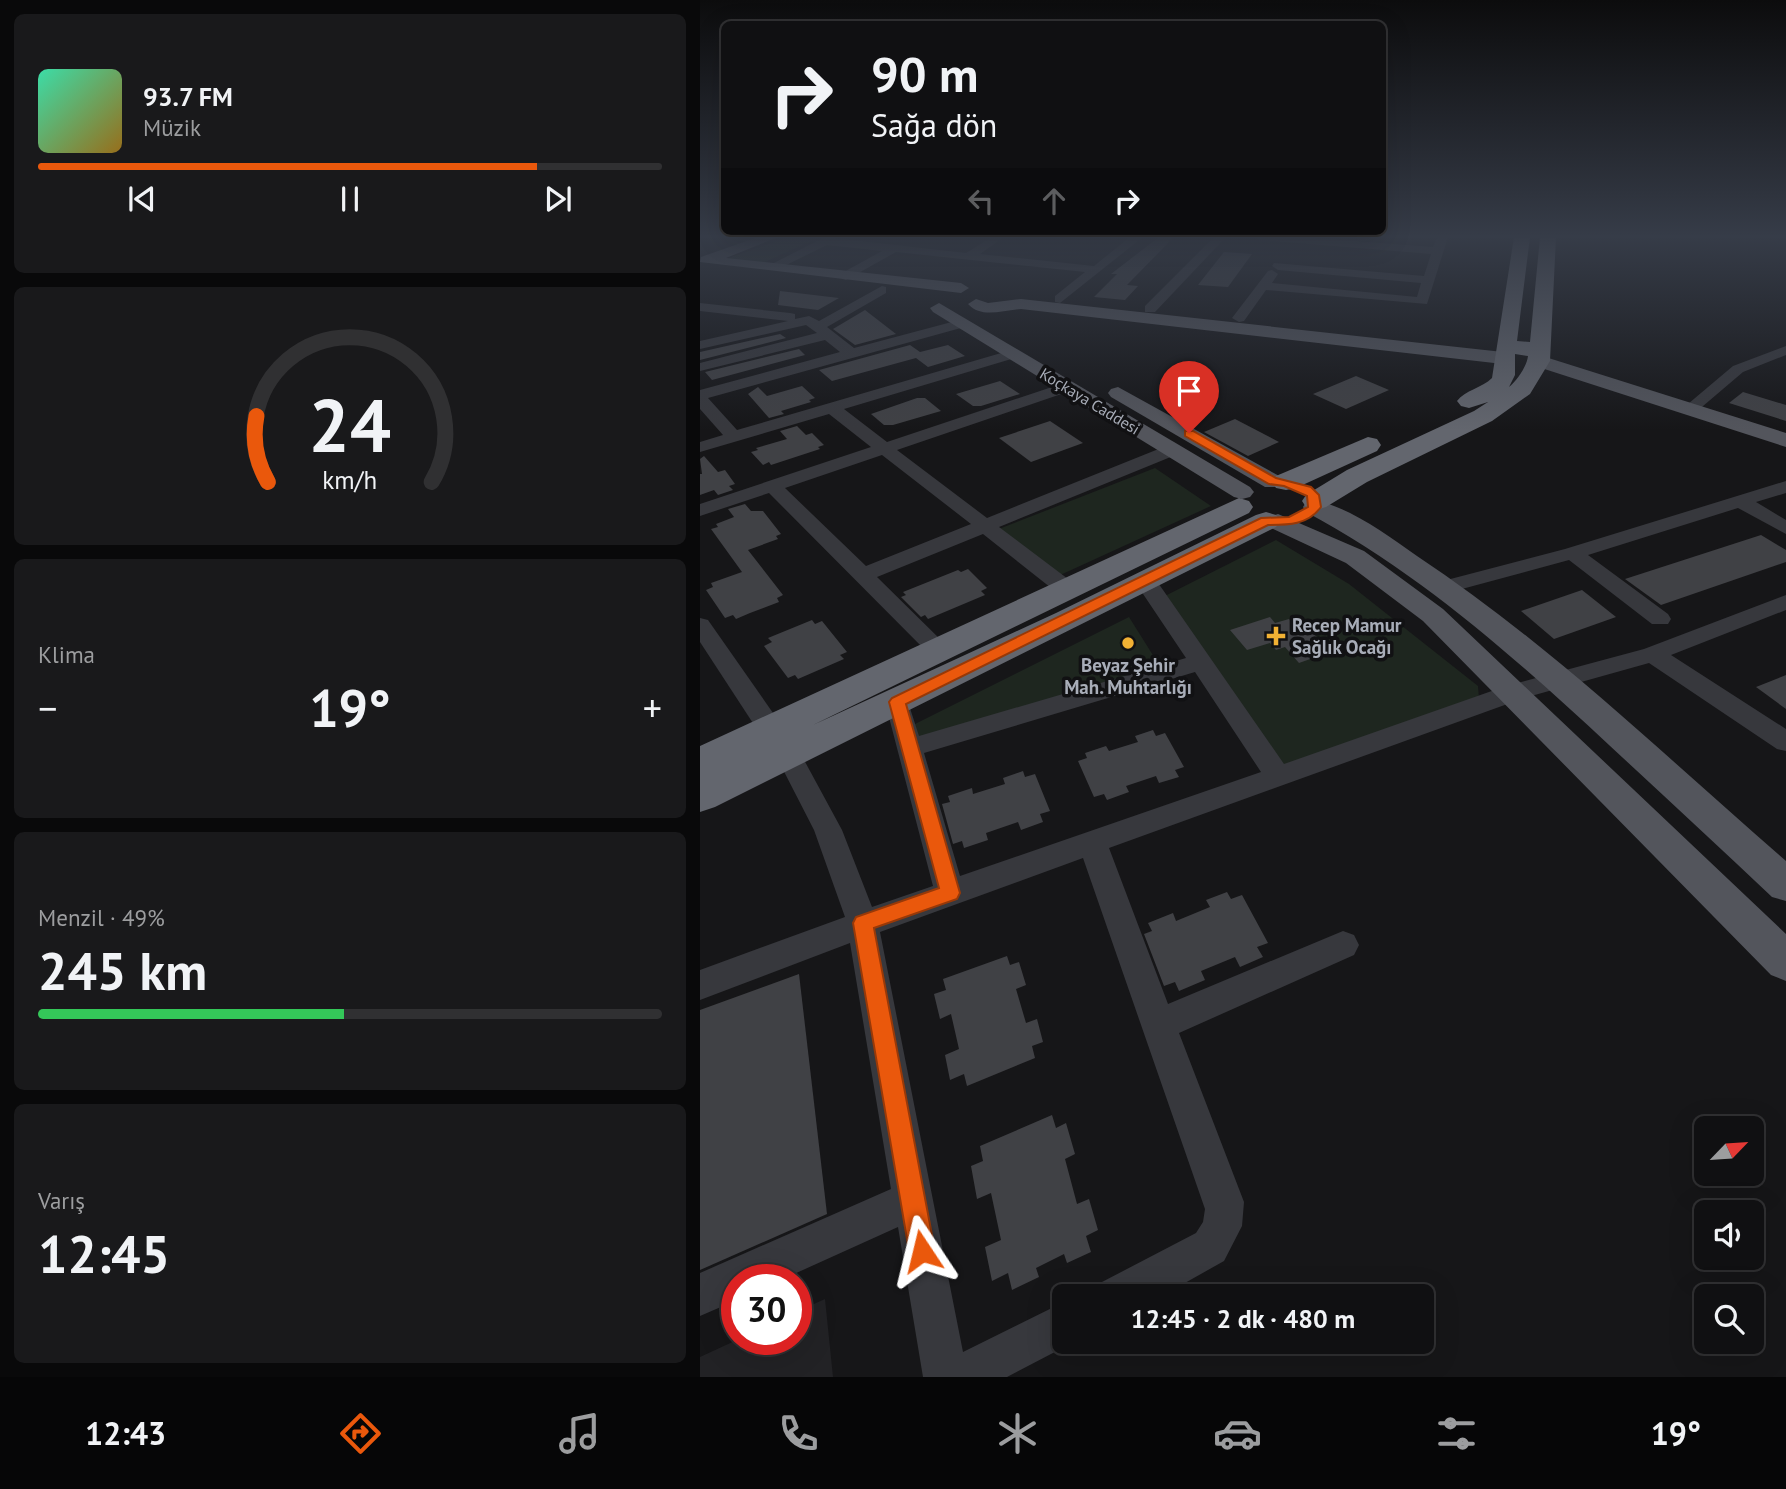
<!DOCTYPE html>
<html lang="tr">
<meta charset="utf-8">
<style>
:root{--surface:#101012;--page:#19191b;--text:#f1f3f6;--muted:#9c9d9f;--line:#303032;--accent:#ea580c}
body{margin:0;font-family:"PT Sans",sans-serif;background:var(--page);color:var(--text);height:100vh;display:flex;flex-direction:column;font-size:26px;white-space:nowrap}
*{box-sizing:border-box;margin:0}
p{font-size:23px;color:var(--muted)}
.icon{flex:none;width:38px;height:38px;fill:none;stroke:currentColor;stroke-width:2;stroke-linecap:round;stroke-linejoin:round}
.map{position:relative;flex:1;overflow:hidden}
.sheet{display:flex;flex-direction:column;gap:14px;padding:14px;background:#09090a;width:700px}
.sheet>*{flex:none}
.banner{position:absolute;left:21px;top:21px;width:665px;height:214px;border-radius:10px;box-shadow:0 7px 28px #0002,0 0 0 2px var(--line);background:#101012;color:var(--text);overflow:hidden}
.needle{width:46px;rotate:65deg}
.buttons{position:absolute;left:994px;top:1116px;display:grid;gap:14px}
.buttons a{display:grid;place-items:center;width:70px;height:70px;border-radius:10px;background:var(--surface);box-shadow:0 7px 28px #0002,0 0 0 2px var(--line);font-size:35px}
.speed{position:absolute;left:21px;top:1264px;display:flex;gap:14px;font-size:35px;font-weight:700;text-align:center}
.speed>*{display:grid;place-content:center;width:91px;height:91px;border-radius:50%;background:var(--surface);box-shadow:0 7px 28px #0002,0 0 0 2px var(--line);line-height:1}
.speed .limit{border:10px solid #d22;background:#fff;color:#111}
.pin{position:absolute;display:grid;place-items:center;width:60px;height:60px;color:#fff;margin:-72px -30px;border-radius:50% 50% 50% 0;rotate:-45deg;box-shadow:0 0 7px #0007}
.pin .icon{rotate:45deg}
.me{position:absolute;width:77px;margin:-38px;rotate:350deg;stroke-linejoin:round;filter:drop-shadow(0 0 5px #0008)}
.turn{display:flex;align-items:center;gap:24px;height:147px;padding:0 35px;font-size:32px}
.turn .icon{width:91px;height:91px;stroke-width:2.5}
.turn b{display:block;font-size:49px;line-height:60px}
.lanes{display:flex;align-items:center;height:66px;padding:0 35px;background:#0003;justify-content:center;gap:35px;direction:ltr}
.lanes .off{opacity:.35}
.big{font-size:52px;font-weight:700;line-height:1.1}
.sheet .widget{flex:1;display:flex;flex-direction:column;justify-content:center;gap:10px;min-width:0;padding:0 24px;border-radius:10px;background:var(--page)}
.sheet .dial{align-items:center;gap:0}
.dial svg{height:182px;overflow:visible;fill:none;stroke:var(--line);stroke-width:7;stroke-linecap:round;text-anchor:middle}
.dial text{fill:var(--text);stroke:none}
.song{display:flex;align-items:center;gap:21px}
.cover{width:84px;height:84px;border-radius:10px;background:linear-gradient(135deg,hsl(160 70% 55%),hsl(40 70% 35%))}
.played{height:7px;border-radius:4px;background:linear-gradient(90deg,var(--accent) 80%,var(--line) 80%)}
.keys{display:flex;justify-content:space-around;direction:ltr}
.heat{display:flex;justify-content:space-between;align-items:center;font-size:38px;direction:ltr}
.charge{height:10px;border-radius:5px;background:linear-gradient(90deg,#34c759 49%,var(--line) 0)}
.trip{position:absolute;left:352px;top:1284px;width:382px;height:70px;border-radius:10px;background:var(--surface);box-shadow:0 7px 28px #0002,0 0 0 2px var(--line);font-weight:700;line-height:70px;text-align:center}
.dock{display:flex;height:112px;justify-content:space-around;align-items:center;background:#060607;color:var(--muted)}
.dock .icon{width:49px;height:49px}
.dock .current{color:var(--accent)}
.dock b{font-size:32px;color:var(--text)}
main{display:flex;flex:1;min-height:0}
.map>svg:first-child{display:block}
.built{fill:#222225}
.green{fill:#1e261f}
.building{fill:#404145}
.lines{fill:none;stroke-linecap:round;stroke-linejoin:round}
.minor{fill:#37383d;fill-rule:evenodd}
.major{fill:#53555c;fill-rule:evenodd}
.highway{fill:#63666e;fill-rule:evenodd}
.route{fill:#ea580c;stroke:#983908;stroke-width:2}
.poi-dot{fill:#f2b134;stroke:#111113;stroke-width:2.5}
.labels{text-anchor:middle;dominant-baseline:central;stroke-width:7;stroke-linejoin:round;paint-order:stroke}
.far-street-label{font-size:16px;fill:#a8adb8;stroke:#111113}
.poi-label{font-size:19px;font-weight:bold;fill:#a8adb8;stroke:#111113;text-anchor:start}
</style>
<main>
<section class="sheet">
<div class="widget">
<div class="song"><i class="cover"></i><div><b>93.7 FM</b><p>Müzik</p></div></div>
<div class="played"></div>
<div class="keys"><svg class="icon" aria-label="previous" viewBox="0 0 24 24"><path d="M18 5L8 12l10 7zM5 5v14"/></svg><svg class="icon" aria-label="pause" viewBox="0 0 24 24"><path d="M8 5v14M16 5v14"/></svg><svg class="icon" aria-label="next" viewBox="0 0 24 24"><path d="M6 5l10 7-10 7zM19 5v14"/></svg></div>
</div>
<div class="widget dial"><svg viewBox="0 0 100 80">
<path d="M14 69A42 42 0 1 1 86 69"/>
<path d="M14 69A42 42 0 0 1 9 40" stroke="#ea580c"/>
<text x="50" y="56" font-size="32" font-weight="700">24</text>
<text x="50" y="72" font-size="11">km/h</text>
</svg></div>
<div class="widget"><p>Klima</p>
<div class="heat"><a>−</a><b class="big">19°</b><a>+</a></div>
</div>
<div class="widget"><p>Menzil · 49%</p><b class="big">245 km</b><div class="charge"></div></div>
<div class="widget"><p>Varış</p><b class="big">12:45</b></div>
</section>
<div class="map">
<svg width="1086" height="1377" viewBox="0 0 1086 1377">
<rect width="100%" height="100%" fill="#161618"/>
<!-- built -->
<polygon class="built" points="125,1299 133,1377 0,1377 0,1357 39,1339 96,1339 96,1312"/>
<!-- green -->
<g class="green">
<polygon points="89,237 120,237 56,266 17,262"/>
<polygon points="455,468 511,506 345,582 286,534"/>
<polygon points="576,540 649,584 778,686 779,699 564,773 451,603"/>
<polygon points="429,617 466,676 204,754 199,732"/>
</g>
<!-- building -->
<g class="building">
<polygon points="459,237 473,238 427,285 438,286 425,300 394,297 417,274 411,274"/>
<polygon points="524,252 552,254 528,287 498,285"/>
<polygon points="80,291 139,298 118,310 78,305"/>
<polygon points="165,310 196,334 155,345 133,329"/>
<polygon points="80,334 86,338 0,360 0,352"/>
<polygon points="210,345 220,352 248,345 265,356 228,367 216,358 132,381 119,370"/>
<polygon points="99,349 105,355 12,380 5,372"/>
<polygon points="656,376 689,390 646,409 613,394"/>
<polygon points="300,381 320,394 281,406 273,406 256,394"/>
<polygon points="489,384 508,394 478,405 459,395"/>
<polygon points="102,386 115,398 109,400 111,402 81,411 84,414 69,418 48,394 58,387 67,396"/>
<polygon points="1043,392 1086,405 1086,421 1029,403"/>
<polygon points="217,398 225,398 241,411 193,425 184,425 171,414"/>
<polygon points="535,419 579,442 548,456 504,432"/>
<polygon points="350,421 383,443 331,462 299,438"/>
<polygon points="97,426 106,435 112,433 124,445 118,447 120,449 71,465 69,462 63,465 51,452 58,450 56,448 87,439 80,431"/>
<polygon points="4,456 18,472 25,470 35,484 29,486 33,490 18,495 14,490 0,495 0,474 2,474 0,459"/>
<polygon points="45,504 51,511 63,511 81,534 76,536 78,539 48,550 83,595 77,598 79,602 50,613 36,619 33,615 25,618 6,590 13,587 11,583 42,572 11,529 18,527 16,524 34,517 28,509"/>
<polygon points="1061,535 1086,550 1086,562 961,605 925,579"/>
<polygon points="268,569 287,588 281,591 285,595 228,619 225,615 221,617 201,597 206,595 203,592 258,570 261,572"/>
<polygon points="882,590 916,617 854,639 821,611"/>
<polygon points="570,617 575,623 589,619 597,628 606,625 630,652 599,663 585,647 576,650 570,643 547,650 530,630"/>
<polygon points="112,620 115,624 122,621 147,652 140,655 144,659 98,679 95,675 88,678 64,646 72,642 68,638"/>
<polygon points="1086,675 1086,709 1056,687"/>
<polygon points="453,730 456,736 465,733 484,767 475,770 479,777 459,783 456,776 426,786 429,792 407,800 404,794 394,797 378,761 387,758 385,753 406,746 409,751 438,742 435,736"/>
<polygon points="323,771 325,777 335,774 350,811 340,814 343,822 321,830 318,822 286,833 288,840 264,848 262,841 253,844 242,804 250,802 248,796 272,788 273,794 305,784 303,778"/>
<polygon points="527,892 531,899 542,895 568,943 557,947 563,957 540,967 535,957 501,971 505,980 479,991 475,982 464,986 444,934 452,931 448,923 473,913 476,921 510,907 506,900"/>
<polygon points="307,956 310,965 319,962 326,985 316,989 326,1023 337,1019 343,1042 332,1046 335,1058 267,1086 264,1074 250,1080 245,1055 259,1049 251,1014 240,1019 234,994 246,990 243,979"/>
<polygon points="99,974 127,1214 0,1270 0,1010"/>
<polygon points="352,1115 356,1128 366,1123 375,1154 365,1159 377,1204 389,1199 398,1230 386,1236 391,1252 367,1263 364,1254 336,1268 339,1277 312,1290 308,1273 292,1281 285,1247 301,1240 291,1193 277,1199 271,1166 283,1161 280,1146"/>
</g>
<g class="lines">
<!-- minor -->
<g class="minor">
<polygon points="125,237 266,253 292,237 304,237 280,254 394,266 430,237 443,237 360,303 355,302 355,296 385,272 196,252 146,280 142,279 142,273 182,251 127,245 76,270 66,267"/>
<polygon points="514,237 526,237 455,312 445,312 445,306"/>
<polygon points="555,237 601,237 733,247 737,237 748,237 727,304 566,290 544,321 539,322 532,318 568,271 572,270 578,274 572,283 717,297 721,283 578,270 572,266 574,263 724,276 731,254 560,240"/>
<path d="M182,286L186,287V293L127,327L154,348L263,319L270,323L268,326L8,398L37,430L308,351H318L320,354L318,357L144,409L187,442L361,384H373L375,387L373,390L197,450L287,518L466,446L472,445L481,450L478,454L299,527L376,585L379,590L376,595H360L283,534L177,577L247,646L251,651L247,656L239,659L231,656L69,493L0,516V504L171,447L129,414L0,452V442L23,435L0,409V390L140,352L125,340L0,371V363L117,333L106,325L0,349V341L88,321L0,311V303L90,313L95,314V319L109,316L119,321ZM182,455L271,524L166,566L85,488Z"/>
<polygon points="1086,346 1086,355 1043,372 996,412 990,414 982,409 1033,366"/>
<polygon points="1086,481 1086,493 1056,502 1086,520 1086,534 1038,508 888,555 968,614 971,619 968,624 952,624 869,560 747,593 739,592 736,587 739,582 865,549"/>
<path d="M446,576L454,577L584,764L806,686L944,649L1086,595V610L971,655L1086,729V751L1077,749L949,663L824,698L409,848L468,1004L643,931L654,935L659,945L654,955L479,1033L544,1202L542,1226L524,1261L460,1297H396L402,1282L496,1233L503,1222L505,1209L383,858L180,932L263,1352L364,1302V1342H374L307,1377H223L198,1227L83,1279H37V1300L0,1316V1273L191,1189L150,943L0,1000V970L145,917L114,830L75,754L79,747L88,744L97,747L142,830L172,907L233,886L185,702L188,696L197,693L206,696L219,736L486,658L435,582L438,577ZM495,672L561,772L260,876L224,753Z"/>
<polygon points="0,618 8,620 80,723 84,730 80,737 71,739 62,737 0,642"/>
</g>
<!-- major -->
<g class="major">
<polygon points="58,237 78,237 26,258 261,283 269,288 261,293 0,262 1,257"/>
<path d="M276,299L288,303L321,299L803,352L812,358L803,364L321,309C302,310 282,319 268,304Z"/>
<polygon points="239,303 550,487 554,492 550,497 542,499 534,497 233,312 230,308"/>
<polygon points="839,355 1086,433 1086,447 832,365 829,361 832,357"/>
<polygon points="418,387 581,477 585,482 581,487 565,487 411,397 408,393 411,389"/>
<path d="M615,500C651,508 687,535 717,556C850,644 966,757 1086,861V901L1072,897C1018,846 963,795 909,745C814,657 720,573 606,512L603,507L606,502Z"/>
<polygon points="578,514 664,551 743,609 1086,934 1086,981 1071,975 723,621 646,563 569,527 565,522 569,517"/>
</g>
<!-- highway -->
<g class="highway">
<path d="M814,237H830L817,341L830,342L840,237H856L850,361L830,394L792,421L667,482L626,507L616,510L606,507L602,501L606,495L647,470L774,411L788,402L769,408L761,406L757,401C765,390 782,388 792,378ZM815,354L828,356C827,366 817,381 809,387L815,375Z"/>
<polygon points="668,437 677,439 681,445 677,451 596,488 586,490 576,488 572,482 576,476"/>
<polygon points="539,498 549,501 553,507 549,513 113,725 356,613 556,515 566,512 576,515 581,521 576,527 15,807 0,812 0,746"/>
</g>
</g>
<!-- sky -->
<linearGradient id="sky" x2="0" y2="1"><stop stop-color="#0c0c0d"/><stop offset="0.55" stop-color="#363c48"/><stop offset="1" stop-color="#363c48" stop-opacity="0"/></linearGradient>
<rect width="1086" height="430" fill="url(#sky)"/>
<!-- route -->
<path class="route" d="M485,431H493L576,478L611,487L619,495L621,507C608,525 588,525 568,525L206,704L260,893L257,899L174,928L235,1251L232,1260L222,1264L213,1260L209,1251L153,923L156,917L239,888L189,702L192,698L561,518L589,517L608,507L607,496L584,486L569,484L485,436Z"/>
<!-- markers -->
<g class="poi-dot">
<path d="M572.5 625.5h7v7h7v7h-7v7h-7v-7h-7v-7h7z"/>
<circle cx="428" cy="643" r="7"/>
</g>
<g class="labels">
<!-- far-street labels -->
<g class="far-street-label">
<text transform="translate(390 401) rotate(31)">Koçkaya Caddesi</text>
</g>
<!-- poi labels -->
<g class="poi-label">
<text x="592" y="625">Recep Mamur<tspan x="592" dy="22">Sağlık Ocağı</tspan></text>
<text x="428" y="665" text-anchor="middle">Beyaz Şehir<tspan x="428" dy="22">Mah. Muhtarlığı</tspan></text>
</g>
</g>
</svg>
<div class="buttons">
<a><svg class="needle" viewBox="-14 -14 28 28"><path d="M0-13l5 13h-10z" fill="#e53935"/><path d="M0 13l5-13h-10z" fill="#9c9d9f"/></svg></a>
<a><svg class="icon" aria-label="sound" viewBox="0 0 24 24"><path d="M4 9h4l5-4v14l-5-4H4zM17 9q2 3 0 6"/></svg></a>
<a><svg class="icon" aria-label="search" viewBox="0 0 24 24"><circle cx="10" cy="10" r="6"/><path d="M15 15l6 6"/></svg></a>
</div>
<div class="speed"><div class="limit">30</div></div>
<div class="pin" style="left:489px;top:433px;background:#d93025"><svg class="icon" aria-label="arrive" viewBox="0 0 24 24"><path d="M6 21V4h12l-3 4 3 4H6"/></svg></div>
<svg class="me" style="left:222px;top:1251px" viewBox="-20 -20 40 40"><path d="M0-17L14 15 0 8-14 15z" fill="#ea580c" stroke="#fff" stroke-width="4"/></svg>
<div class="trip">12:45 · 2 dk · 480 m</div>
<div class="banner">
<div class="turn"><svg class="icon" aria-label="right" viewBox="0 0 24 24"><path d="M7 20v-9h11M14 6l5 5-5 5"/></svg><div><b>90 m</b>Sağa dön</div></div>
<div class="lanes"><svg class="icon off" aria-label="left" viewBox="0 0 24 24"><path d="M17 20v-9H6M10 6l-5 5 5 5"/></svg><svg class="icon off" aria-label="ahead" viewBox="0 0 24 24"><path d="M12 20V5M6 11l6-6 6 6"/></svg><svg class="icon" aria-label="right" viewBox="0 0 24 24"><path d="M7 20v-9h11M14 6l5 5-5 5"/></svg></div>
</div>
</div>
</main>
<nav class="dock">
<b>12:43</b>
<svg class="icon current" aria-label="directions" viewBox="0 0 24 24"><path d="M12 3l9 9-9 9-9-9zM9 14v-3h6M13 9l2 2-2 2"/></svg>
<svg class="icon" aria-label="music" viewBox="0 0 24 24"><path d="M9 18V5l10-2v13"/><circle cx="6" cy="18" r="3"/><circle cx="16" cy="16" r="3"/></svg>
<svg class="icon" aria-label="phone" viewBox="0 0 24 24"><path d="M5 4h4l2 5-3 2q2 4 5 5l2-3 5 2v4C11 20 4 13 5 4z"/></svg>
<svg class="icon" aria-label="climate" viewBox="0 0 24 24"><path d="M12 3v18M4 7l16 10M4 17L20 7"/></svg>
<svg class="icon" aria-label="car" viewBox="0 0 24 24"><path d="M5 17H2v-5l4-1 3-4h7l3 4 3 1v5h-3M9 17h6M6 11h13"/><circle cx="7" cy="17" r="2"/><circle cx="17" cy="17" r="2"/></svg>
<svg class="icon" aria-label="filters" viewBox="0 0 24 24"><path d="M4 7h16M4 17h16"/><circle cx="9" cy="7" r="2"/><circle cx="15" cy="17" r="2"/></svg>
<b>19°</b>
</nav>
